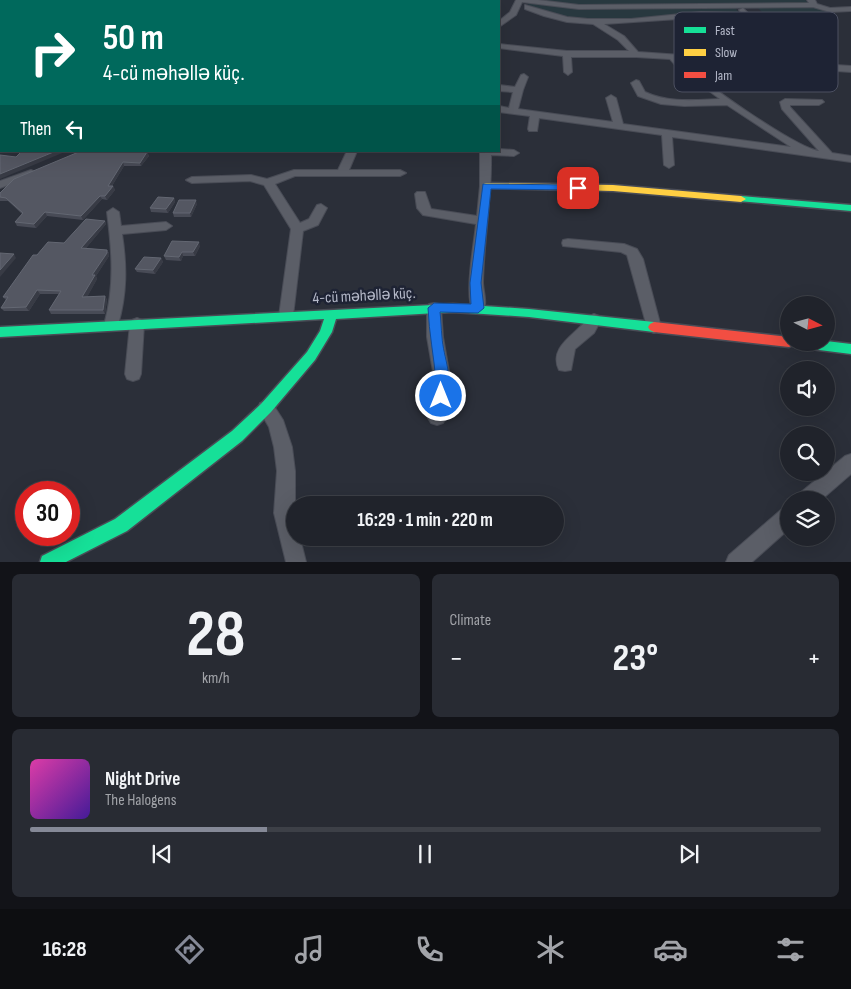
<!DOCTYPE html>
<meta charset="utf-8">
<style>
:root{--surface:#20232b;--page:#282b33;--text:#f1f3f6;--muted:#a2a4a9;--line:#3d4047;--accent:#858997}
body{margin:0;font-family:"Sofia Sans Condensed",sans-serif;background:var(--page);color:var(--text);height:100vh;display:flex;flex-direction:column;font-size:19px;white-space:nowrap}
*{box-sizing:border-box;margin:0}
p{font-size:16px;color:var(--muted)}
.icon{flex:none;width:28px;height:28px;fill:none;stroke:currentColor;stroke-width:2;stroke-linecap:round;stroke-linejoin:round}
.map{position:relative;height:562px;overflow:hidden}
.details{display:flex;flex-direction:column;gap:12px;padding:12px;background:#121318;flex:1}
.details>*{flex:none}
.banner{position:absolute;left:0px;top:0px;width:500px;height:152px;box-shadow:0 5px 20px #0002,0 0 0 1px var(--line);background:#00695c;color:#fff;overflow:hidden}
.needle{width:32px;rotate:96deg}
.controls{position:absolute;left:780px;top:296px;display:grid;gap:10px}
.controls a{display:grid;place-items:center;width:55px;height:55px;border-radius:50%;background:var(--surface);box-shadow:0 5px 20px #0002,0 0 0 1px var(--line);font-size:25px}
.speed{position:absolute;left:15px;top:481px;display:flex;gap:10px;font-size:25px;font-weight:700;text-align:center}
.speed>*{display:grid;place-content:center;width:65px;height:65px;border-radius:50%;background:var(--surface);box-shadow:0 5px 20px #0002,0 0 0 1px var(--line);line-height:1}
.speed .limit{border:8px solid #d22;background:#fff;color:#111}
.pin{position:absolute;display:grid;place-items:center;width:42px;height:42px;color:#fff;margin:-21px;border-radius:10px;box-shadow:0 2px 8px #0006}
.me{position:absolute;width:55px;margin:-28px;rotate:0deg;stroke-linejoin:round;filter:drop-shadow(0 0 4px #0008)}
.turn{display:flex;align-items:center;gap:18px;height:105px;padding:0 20px;font-size:22px}
.turn .icon{width:65px;height:65px;stroke-width:2.5}
.turn b{display:block;font-size:35px;line-height:42px}
.then{display:flex;align-items:center;height:48px;padding:0 20px;background:#0003;gap:10px;font-size:19px}
.big{font-size:38px;font-weight:700;line-height:1.1}
.details .widget{flex:1;display:flex;flex-direction:column;justify-content:center;gap:8px;min-width:0;padding:0 18px;border-radius:8px;background:var(--page)}
.details .dial{align-items:center;gap:0}
.dial b{font-size:65px;line-height:1}
.song{display:flex;align-items:center;gap:15px}
.cover{width:60px;height:60px;border-radius:8px;background:linear-gradient(135deg,hsl(320 70% 55%),hsl(260 70% 35%))}
.played{height:5px;border-radius:2px;background:linear-gradient(90deg,var(--accent) 30%,var(--line) 30%)}
.keys{display:flex;justify-content:space-around;direction:ltr}
.heat{display:flex;justify-content:space-between;align-items:center;font-size:28px;direction:ltr}
.details .tiles{flex:1;display:grid;gap:12px;grid-template-columns:1fr 1fr}
.widget:last-child{grid-column:span 2}
.trip{position:absolute;left:286px;top:496px;width:278px;height:50px;border-radius:25px;background:var(--surface);box-shadow:0 5px 20px #0002,0 0 0 1px var(--line);font-weight:700;line-height:50px;text-align:center}
.menu{display:flex;height:80px;justify-content:space-around;align-items:center;background:#0d0e11;color:var(--muted)}
.menu .icon{width:35px;height:35px}
.menu .on{color:var(--accent)}
.menu b{font-size:22px;color:var(--text)}
.map>svg:first-child{display:block}
.green{fill:#28383f}
.lines{fill:none;stroke-linecap:round;stroke-linejoin:round}
.street-casing{stroke:#494c56;stroke-width:2}
.fast-casing{stroke:#494c56;stroke-width:3}
.slow-casing{stroke:#494c56;stroke-width:3}
.jam-casing{stroke:#494c56;stroke-width:3}
.street{fill:#5b5e67;fill-rule:evenodd}
.fast{fill:#16e098;fill-rule:evenodd}
.slow{fill:#ffcf43;fill-rule:evenodd}
.jam{fill:#f24e42;fill-rule:evenodd}
.wall{fill:#484b56}
.shaded-wall{fill:#383b45}
.building{fill:#545762;stroke:#636772}
.route{fill:#1a73e8;stroke:#114b97}
.labels{text-anchor:middle;dominant-baseline:central;stroke-width:5;stroke-linejoin:round;paint-order:stroke}
.street-label{font-size:16px;fill:#b6baca;stroke:#1e2334}
.key{fill:#1e2334;stroke:#4c5061;stroke-width:1}
.key-label{font-size:14px;fill:#b6baca}
</style>
<div class="map">
<svg width="851" height="562" viewBox="0 0 851 562">
<rect width="100%" height="100%" fill="#2b2f39"/>
<!-- green -->
<path class="green" d="M530,0H805C816,7 827,10 838,18L765,15L755,5H733L740,14C711,15 683,17 654,18C612,20 567,24 528,5Z"/>
<g class="lines">
<!-- street casing -->
<g class="street-casing">
<g id="street">
<polygon points="17,0 29,0 30,1 17,1"/>
<polygon points="335,0 376,0 377,1 336,1"/>
<polygon points="516,0 538,0 579,5 809,3 807,0 815,0 817,4 830,8 851,7 851,11 830,12 813,7 579,9 522,2 516,15 499,27 499,21 510,12"/>
<path d="M525,5L567,17L588,19H631L701,12L742,13L739,10L743,8L761,27L811,29L812,31L808,33L765,32L790,62L851,66V72L680,60C697,79 796,148 819,151L782,109L780,102L785,99L822,100L824,102L819,105H790V107L832,153L851,156V162L672,137L674,165L669,168L664,165L662,135L539,118L537,131H529L528,129L530,116L499,112V106L509,108L513,92L499,91V85L515,87L521,75L524,74L528,77L523,90L518,109L613,122L606,98L611,95L616,98L623,124L791,147L727,105L684,106L661,104L638,96L631,83L636,80L639,81L645,92C668,103 694,100 720,99L678,68L670,59L636,57H571L572,72L568,75L564,72L563,56L499,48V44L567,51H629L618,40L593,24L567,22L544,16L525,9ZM708,17L746,18L757,33L699,34H696V38L761,37L781,62L638,52L624,36L604,24Z"/>
<rect x="0" y="13" width="1" height="4"/>
<path d="M499,149L514,150L519,153L514,156L491,155C492,198 484,239 483,282C483,291 488,303 483,312L478,313L473,312C464,295 474,244 476,224L423,215L417,208L415,194L417,192H425L431,209L477,216L480,186V151H499Z"/>
<polygon points="347,151 357,151 349,170 400,170 406,173 400,176 295,176 275,184 300,223 309,219 317,205 321,204 327,208 318,225 303,231 293,316 291,320 286,321 281,320 279,316 291,229 264,185 250,181 192,183 186,180 192,177 251,175 267,179 294,170 338,170"/>
<polygon points="31,170 37,173 35,175 0,188 0,181"/>
<path d="M113,208L119,212L121,226L166,222L172,226L166,230L122,234C127,266 127,294 118,325L116,329L111,331L106,329L104,325C115,286 112,251 107,212Z"/>
<polygon points="568,239 624,244 637,249 643,259 661,327 659,331 654,333 649,331 647,327 627,255 621,252 563,246 562,243 563,240"/>
<polygon points="434,303 439,304 441,308 443,337 451,383 446,418 443,423 437,425 431,423 428,418 435,383 427,337 427,308 429,304"/>
<path d="M594,314L599,316L601,320L594,333L575,349L571,370L565,371L559,370C547,345 580,333 589,316Z"/>
<polygon points="137,318 142,320 144,324 141,374 139,379 133,381 127,379 125,374 130,324 132,320"/>
<polygon points="266,401 272,403 283,420 292,447 295,471 295,538 300,538 306,562 286,562 274,513 277,471 274,447 269,427 258,408 260,403"/>
<polygon points="851,454 851,474 821,500 798,500 800,493 845,456"/>
<polygon points="789,506 789,529 752,562 726,562 729,555 782,509"/>
</g>
</g>
<!-- fast casing -->
<g class="fast-casing">
<g id="fast">
<polygon points="741,196 851,205 851,211 738,201 736,199"/>
<polygon points="453,304 529,309 654,322 658,324 660,327 658,330 654,332 529,317 453,312 336,319 332,332 315,360 271,412 242,441 127,531 66,562 40,562 42,556 115,519 232,431 261,404 307,352 320,331 324,319 0,337 0,327"/>
<polygon points="826,341 851,344 851,354 795,347 791,345 789,342 826,342"/>
</g>
</g>
<!-- slow casing -->
<g class="slow-casing">
<polygon id="slow" points="486,183 613,185 741,196 746,199 741,202 613,191 483,188 483,184"/>
</g>
<!-- jam casing -->
<g class="jam-casing">
<polygon id="jam" points="654,322 789,337 789,342 795,342 793,345 789,347 654,332 650,330 648,327 650,324"/>
</g>
<!-- street -->
<use href="#street" class="street"/>
<!-- fast -->
<use href="#fast" class="fast"/>
<!-- slow -->
<use href="#slow" class="slow"/>
<!-- jam -->
<use href="#jam" class="jam"/>
</g>
<!-- wall -->
<g class="wall">
<polygon points="81,151 133,151 132,152 147,152 149,156 141,166 124,166 112,186 113,186 115,190 107,200 102,199 83,220 47,216 36,228 17,226 15,222 22,214 8,201 0,201 0,193"/>
<polygon points="174,198 175,202 168,213 151,212 150,208"/>
<polygon points="197,204 191,217 174,217 173,213"/>
<polygon points="105,221 106,224 86,248 107,250 109,253 109,256 96,276 97,279 87,297 105,296 107,300 105,314 51,314 49,310 59,294 40,294 29,311 4,311 1,308 6,300 3,297 37,255 64,243"/>
<polygon points="200,246 195,256 183,256 181,261 166,260 164,256"/>
<polygon points="161,258 163,262 155,274 137,272 135,269"/>
</g>
<!-- shaded-wall -->
<g class="shaded-wall">
<polygon points="56,151 67,151 0,179 0,174"/>
<polygon points="147,152 149,156 141,166 140,163"/>
<polygon points="123,162 124,166 110,189 108,186"/>
<polygon points="113,186 115,190 107,200 105,196"/>
<polygon points="100,196 102,199 83,220 81,216"/>
<polygon points="174,198 175,202 168,213 166,209"/>
<polygon points="196,200 197,204 191,217 190,213"/>
<polygon points="45,212 47,216 36,228 34,224"/>
<polygon points="105,221 106,224 83,252 81,248"/>
<polygon points="199,242 200,246 195,256 193,252"/>
<polygon points="107,250 109,253 109,256 96,276 97,279 85,301 82,297 92,275"/>
<polygon points="182,252 183,256 181,261 179,257"/>
<polygon points="14,254 16,258 0,277 0,270"/>
<polygon points="161,258 163,262 155,274 153,270"/>
<polygon points="37,290 40,294 29,311 26,307"/>
<polygon points="105,296 107,300 105,314 103,310"/>
</g>
<!-- building -->
<g class="building">
<polygon points="141,0 165,0 164,1 139,1"/>
<polygon points="271,0 296,0 296,1 270,1"/>
<polygon points="1,53 1,106 0,107 0,73 1,72 0,67 0,60"/>
<polygon points="0,121 1,121 1,143 0,144"/>
<polygon points="22,151 56,151 0,174 0,155 16,157"/>
<polygon points="81,151 128,151 147,152 140,163 123,162 108,186 113,186 105,196 100,196 81,216 45,212 34,224 15,222 23,213 6,198 0,197 0,193 14,179"/>
<polygon points="158,197 174,198 166,209 150,208"/>
<polygon points="179,200 196,200 190,213 173,213"/>
<polygon points="86,219 105,221 81,248 107,250 107,253 92,275 95,275 82,297 105,296 103,310 49,310 61,291 37,290 26,307 1,308 8,297 3,297 33,255 37,255 48,242 64,243"/>
<polygon points="172,241 199,242 193,252 182,252 179,257 164,256"/>
<polygon points="0,253 14,254 0,270"/>
<polygon points="144,257 161,258 153,270 135,269"/>
</g>
<!-- route -->
<path class="route" d="M483,184L578,185L582,188L578,190L491,189L481,283L484,308L478,313L440,312C441,320 441,328 442,337C443,356 455,382 446,400L441,402L436,400C433,394 436,388 436,381C434,357 429,333 428,308L434,303L471,304L470,283Z"/>
<g class="labels">
<!-- street labels -->
<g class="street-label">
<text transform="translate(364 296) rotate(-3)">4-cü məhəllə küç.</text>
</g>
</g>
<!-- legend -->
<rect x="674" y="12" width="164" height="80" rx="8" class="key"/>
<rect x="684" y="27" width="22" height="6" fill="#16e098"/>
<rect x="684" y="49" width="22" height="7" fill="#ffcf43"/>
<rect x="684" y="72" width="22" height="6" fill="#f24e42"/>
<g class="key-label">
<text x="715" y="35">Fast</text>
<text x="715" y="57">Slow</text>
<text x="715" y="80">Jam</text>
</g>
</svg>
<div class="controls">
<a><svg class="needle" viewBox="-14 -14 28 28"><path d="M0-13l5 13h-10z" fill="#e53935"/><path d="M0 13l5-13h-10z" fill="#a2a4a9"/></svg></a>
<a><svg class="icon" aria-label="sound" viewBox="0 0 24 24"><path d="M4 9h4l5-4v14l-5-4H4zM17 9q2 3 0 6"/></svg></a>
<a><svg class="icon" aria-label="search" viewBox="0 0 24 24"><circle cx="10" cy="10" r="6"/><path d="M15 15l6 6"/></svg></a>
<a><svg class="icon" aria-label="layers" viewBox="0 0 24 24"><path d="M12 4l9 5-9 5-9-5zM3 14l9 5 9-5"/></svg></a>
</div>
<div class="speed"><div class="limit">30</div></div>
<div class="pin" style="left:578px;top:188px;background:#d93025"><svg class="icon" aria-label="arrive" viewBox="0 0 24 24"><path d="M6 21V4h12l-3 4 3 4H6"/></svg></div>
<svg class="me" style="left:441px;top:396px" viewBox="-20 -20 40 40"><circle r="17" fill="#1a73e8" stroke="#fff" stroke-width="3"/><path d="M0-11L8 9 0 5-8 9z" fill="#fff"/></svg>
<div class="trip">16:29 · 1 min · 220 m</div>
<div class="banner">
<div class="turn"><svg class="icon" aria-label="right" viewBox="0 0 24 24"><path d="M7 20v-9h11M14 6l5 5-5 5"/></svg><div><b>50 m</b>4-cü məhəllə küç.</div></div>
<div class="then">Then<svg class="icon" aria-label="left" viewBox="0 0 24 24"><path d="M17 20v-9H6M10 6l-5 5 5 5"/></svg></div>
</div>
</div>
<section class="details">
<div class="tiles">
<div class="widget dial"><b>28</b><p>km/h</p></div>
<div class="widget"><p>Climate</p>
<div class="heat"><a>−</a><b class="big">23°</b><a>+</a></div>
</div>
<div class="widget">
<div class="song"><i class="cover"></i><div><b>Night Drive</b><p>The Halogens</p></div></div>
<div class="played"></div>
<div class="keys"><svg class="icon" aria-label="previous" viewBox="0 0 24 24"><path d="M18 5L8 12l10 7zM5 5v14"/></svg><svg class="icon" aria-label="pause" viewBox="0 0 24 24"><path d="M8 5v14M16 5v14"/></svg><svg class="icon" aria-label="next" viewBox="0 0 24 24"><path d="M6 5l10 7-10 7zM19 5v14"/></svg></div>
</div>
</div>
</section>
<nav class="menu">
<b>16:28</b>
<svg class="icon on" aria-label="directions" viewBox="0 0 24 24"><path d="M12 3l9 9-9 9-9-9zM9 14v-3h6M13 9l2 2-2 2"/></svg>
<svg class="icon" aria-label="music" viewBox="0 0 24 24"><path d="M9 18V5l10-2v13"/><circle cx="6" cy="18" r="3"/><circle cx="16" cy="16" r="3"/></svg>
<svg class="icon" aria-label="phone" viewBox="0 0 24 24"><path d="M5 4h4l2 5-3 2q2 4 5 5l2-3 5 2v4C11 20 4 13 5 4z"/></svg>
<svg class="icon" aria-label="climate" viewBox="0 0 24 24"><path d="M12 3v18M4 7l16 10M4 17L20 7"/></svg>
<svg class="icon" aria-label="car" viewBox="0 0 24 24"><path d="M5 17H2v-5l4-1 3-4h7l3 4 3 1v5h-3M9 17h6M6 11h13"/><circle cx="7" cy="17" r="2"/><circle cx="17" cy="17" r="2"/></svg>
<svg class="icon" aria-label="filters" viewBox="0 0 24 24"><path d="M4 7h16M4 17h16"/><circle cx="9" cy="7" r="2"/><circle cx="15" cy="17" r="2"/></svg>
</nav>
